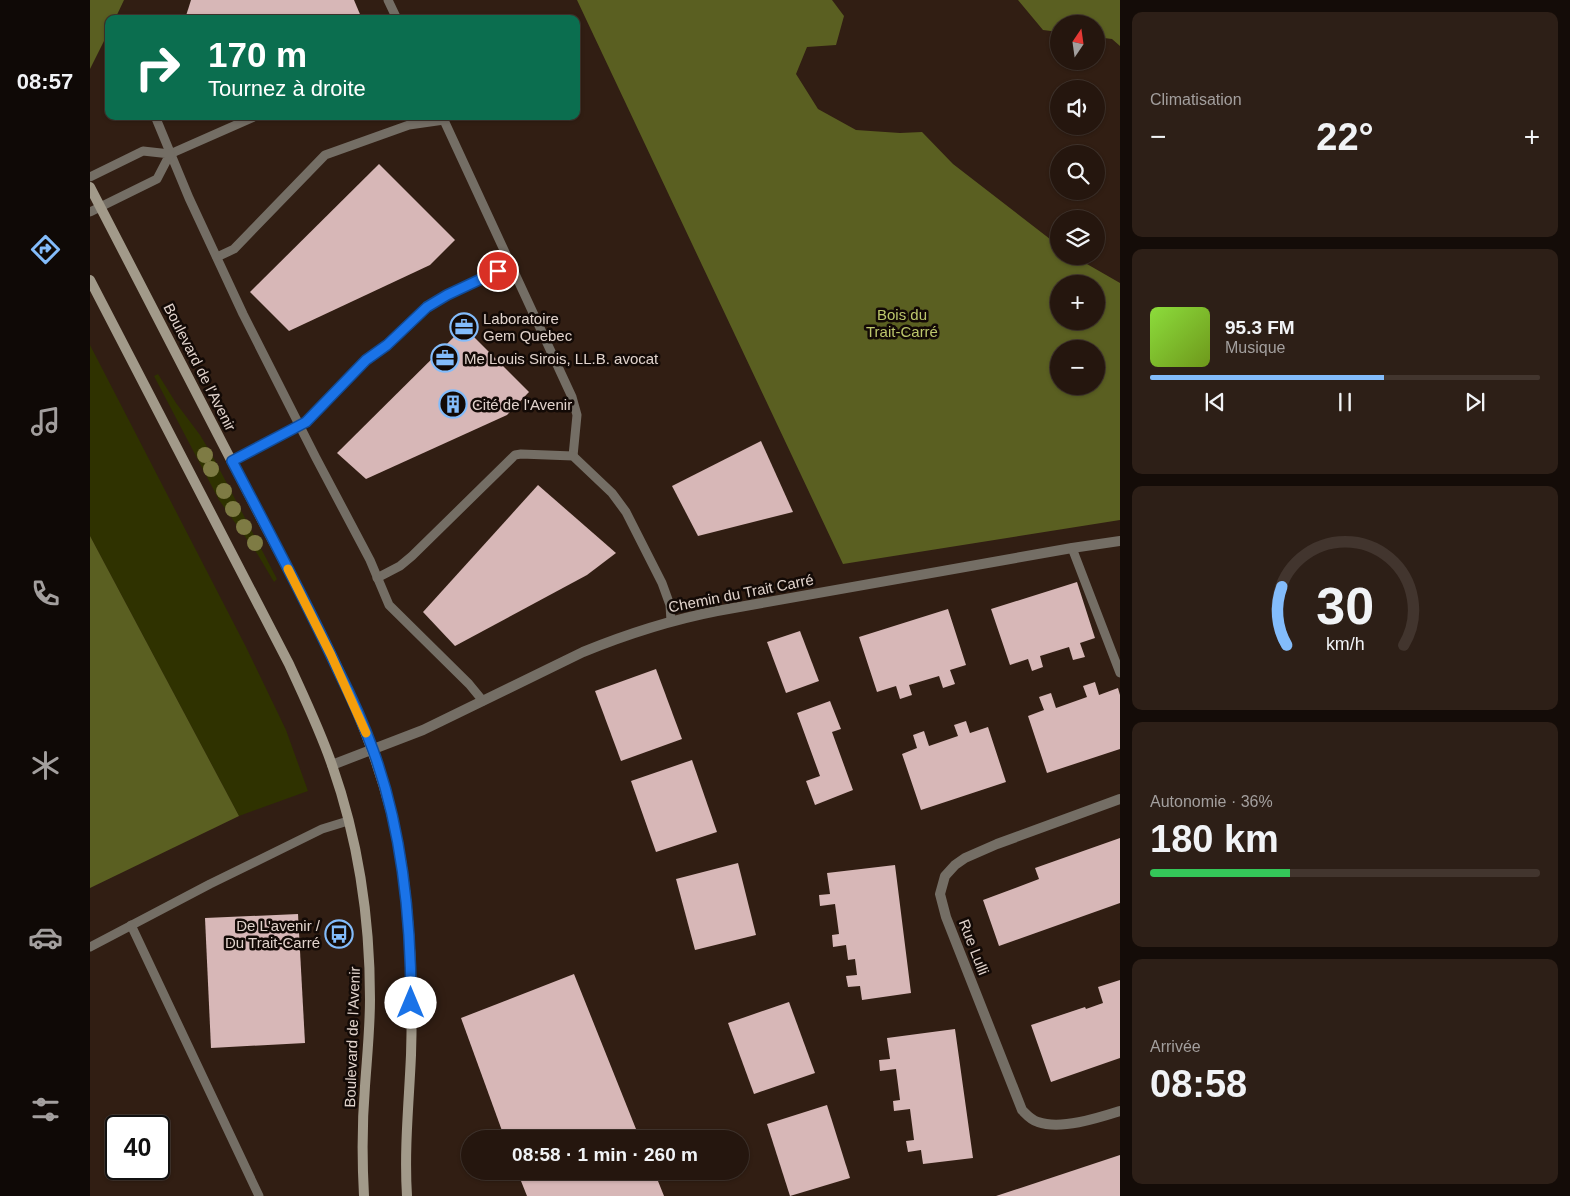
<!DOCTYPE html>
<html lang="fr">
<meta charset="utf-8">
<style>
:root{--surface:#25160e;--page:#2d1f17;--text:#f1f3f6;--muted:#a39f9e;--line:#42352e;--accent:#83bcfb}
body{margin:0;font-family:Arial,sans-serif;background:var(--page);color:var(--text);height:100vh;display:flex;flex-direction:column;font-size:19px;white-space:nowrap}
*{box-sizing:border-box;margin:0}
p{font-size:16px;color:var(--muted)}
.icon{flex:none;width:28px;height:28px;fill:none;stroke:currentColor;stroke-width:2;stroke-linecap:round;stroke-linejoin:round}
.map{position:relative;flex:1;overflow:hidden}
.sheet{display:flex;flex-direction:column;gap:12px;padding:12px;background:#140c08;width:450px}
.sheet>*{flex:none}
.hud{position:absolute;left:15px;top:15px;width:475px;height:105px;border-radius:10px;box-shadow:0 1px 4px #0004,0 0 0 1px var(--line);background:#0b6e4f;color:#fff;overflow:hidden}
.needle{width:32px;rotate:13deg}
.controls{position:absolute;left:960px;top:15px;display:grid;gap:10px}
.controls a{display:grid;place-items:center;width:55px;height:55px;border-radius:50%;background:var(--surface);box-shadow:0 1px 4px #0004,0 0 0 1px var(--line);font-size:25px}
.speed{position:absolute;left:15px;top:1115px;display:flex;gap:10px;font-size:25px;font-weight:700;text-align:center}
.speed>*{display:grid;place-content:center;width:65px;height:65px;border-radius:50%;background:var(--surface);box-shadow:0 1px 4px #0004,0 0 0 1px var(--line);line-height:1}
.speed .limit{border:2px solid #111;border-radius:8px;background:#fff;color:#111}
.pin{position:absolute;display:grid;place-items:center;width:42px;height:42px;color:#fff;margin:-21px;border:2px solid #fff;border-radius:50%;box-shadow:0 1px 5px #0007}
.me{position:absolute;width:55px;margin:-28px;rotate:0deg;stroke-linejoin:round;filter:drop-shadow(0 0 4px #0008)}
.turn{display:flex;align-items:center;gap:18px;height:105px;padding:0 20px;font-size:22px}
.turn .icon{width:65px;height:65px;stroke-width:2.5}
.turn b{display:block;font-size:35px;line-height:42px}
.big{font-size:38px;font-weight:800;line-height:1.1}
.sheet .tile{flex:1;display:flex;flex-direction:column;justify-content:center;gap:8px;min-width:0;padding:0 18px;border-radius:10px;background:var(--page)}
.sheet .dial{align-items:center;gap:0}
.dial svg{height:130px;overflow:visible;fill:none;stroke:var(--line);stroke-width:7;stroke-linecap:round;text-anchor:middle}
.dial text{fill:var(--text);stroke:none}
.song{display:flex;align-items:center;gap:15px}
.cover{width:60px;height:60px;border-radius:8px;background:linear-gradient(135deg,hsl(90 70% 55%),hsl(80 70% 35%))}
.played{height:5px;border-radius:2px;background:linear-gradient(90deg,var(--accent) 60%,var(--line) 60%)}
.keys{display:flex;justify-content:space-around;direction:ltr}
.heat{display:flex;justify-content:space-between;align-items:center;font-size:28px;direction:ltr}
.charge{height:8px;border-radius:4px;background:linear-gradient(90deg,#34c759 36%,var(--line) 0)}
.trip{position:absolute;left:371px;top:1130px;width:288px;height:50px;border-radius:25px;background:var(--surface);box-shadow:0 1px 4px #0004,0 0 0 1px var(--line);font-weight:800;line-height:50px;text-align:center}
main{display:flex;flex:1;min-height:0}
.tab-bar{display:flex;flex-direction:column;width:90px;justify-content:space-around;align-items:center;background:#0f0906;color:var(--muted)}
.tab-bar .icon{width:35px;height:35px}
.tab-bar .on{color:var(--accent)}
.tab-bar b{font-size:22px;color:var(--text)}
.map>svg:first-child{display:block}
.green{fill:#2f3200}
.forest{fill:#5a5f21;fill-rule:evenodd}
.building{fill:#d7b7b7}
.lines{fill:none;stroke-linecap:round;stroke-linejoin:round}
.lane{stroke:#746e65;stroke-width:9}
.street{stroke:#746e65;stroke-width:10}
.secondary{stroke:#a29a8a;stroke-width:10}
.tree{fill:#7e7b44}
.route-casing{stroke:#114b97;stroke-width:12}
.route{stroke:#1a73e8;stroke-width:9}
.slow{stroke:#f59e0b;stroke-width:9}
.labels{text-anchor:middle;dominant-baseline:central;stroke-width:5;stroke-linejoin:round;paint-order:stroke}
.park-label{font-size:15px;fill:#bdc76c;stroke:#130a06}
.poi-label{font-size:15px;fill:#e1d3cc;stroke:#130a06;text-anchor:start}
.street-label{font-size:15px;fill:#e1d3cc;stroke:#130a06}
</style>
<main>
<nav class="tab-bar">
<b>08:57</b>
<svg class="icon on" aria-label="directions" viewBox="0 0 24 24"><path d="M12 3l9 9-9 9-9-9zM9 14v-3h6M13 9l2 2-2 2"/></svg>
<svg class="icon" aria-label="music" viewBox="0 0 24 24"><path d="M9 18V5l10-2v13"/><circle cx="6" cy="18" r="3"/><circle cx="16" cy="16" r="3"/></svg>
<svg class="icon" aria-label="phone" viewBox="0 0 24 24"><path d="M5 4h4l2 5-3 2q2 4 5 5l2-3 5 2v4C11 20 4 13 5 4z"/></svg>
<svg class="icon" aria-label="climate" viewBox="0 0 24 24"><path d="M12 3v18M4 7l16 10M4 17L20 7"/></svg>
<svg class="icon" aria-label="car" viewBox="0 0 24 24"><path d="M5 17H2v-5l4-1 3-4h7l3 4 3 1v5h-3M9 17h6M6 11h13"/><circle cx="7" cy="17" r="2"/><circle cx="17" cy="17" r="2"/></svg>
<svg class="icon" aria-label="filters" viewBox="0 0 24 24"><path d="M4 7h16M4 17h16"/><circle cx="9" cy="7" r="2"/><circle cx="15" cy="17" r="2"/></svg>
</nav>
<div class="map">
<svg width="1030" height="1196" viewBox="0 0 1030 1196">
<rect width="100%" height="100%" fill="#311e13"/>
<!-- green -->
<g class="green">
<polygon points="0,345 156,647 196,730 218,791 149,816 0,536"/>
<polygon points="68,374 86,403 110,435 122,455 187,579 184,582 168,555 129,500 64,376"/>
</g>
<!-- forest -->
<g class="forest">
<polygon points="0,0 34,0 25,19 19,19 19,31 0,69"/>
<path d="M487,0H742L754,16L746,45L717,47L706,74L728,109L766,130L810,133L832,132L863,164L969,246V256H983L1030,283V520L753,564ZM969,284H1006V321H969ZM969,349H1006V386H969Z"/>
<polygon points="928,0 1030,0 1030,46 1022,39 1006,37 1006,24 969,24 969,32 953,30"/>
<polygon points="0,536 149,816 0,888"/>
</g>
<!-- building -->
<g class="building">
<polygon points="101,0 264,0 272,19 95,19"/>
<polygon points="289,164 365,240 340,265 199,331 160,292"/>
<polygon points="374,327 439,392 417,415 276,479 247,453"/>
<polygon points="671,441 703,512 608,536 582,486"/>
<polygon points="448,485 526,553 497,575 365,646 333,612"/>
<polygon points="987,582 1005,638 990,643 995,657 983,660 979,647 950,656 953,667 942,671 938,659 920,665 901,609"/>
<polygon points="858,609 876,665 860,670 865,684 853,688 849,676 819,685 822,695 810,699 806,686 787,692 769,637"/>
<polygon points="710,631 729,681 696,693 677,642"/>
<polygon points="566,669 592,739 531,761 505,691"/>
<polygon points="1005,682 1009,695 1028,688 1030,695 1030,749 957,773 938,716 954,710 949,697 961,693 966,708 997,697 993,686"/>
<polygon points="740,701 751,729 742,732 763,790 725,805 716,781 730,776 707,713"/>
<polygon points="876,721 880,733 898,727 916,782 831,810 812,754 827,748 823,735 834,731 839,746 868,736 864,725"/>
<polygon points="602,760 627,832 566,852 541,781"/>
<polygon points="1030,838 1030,903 909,946 893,900 949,879 945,868"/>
<polygon points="648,863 666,935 605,950 586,879"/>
<polygon points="805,865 821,993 772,1000 770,986 758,987 756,976 767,975 765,959 758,960 756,945 743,947 742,935 749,934 745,904 730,906 729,895 740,894 737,873"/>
<polygon points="208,914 215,1043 121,1048 115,918"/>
<polygon points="484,974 550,1139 415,1139 371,1018"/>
<polygon points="1030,980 1030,1058 961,1082 941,1025 995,1007 996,1009 1013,1003 1008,987"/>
<polygon points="699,1002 725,1073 664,1094 638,1023"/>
<polygon points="865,1029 883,1158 833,1164 831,1150 818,1152 816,1141 824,1140 820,1109 804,1111 803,1101 810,1100 806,1069 790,1071 789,1060 800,1059 797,1038"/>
<polygon points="737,1105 760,1178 700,1196 677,1124"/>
<polygon points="1030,1155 1030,1196 906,1196"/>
<polygon points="427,1171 564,1171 574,1196 437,1196"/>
</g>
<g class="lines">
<!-- lane -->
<g class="lane">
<polyline points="298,0 307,19"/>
<polyline points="65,116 99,198 153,314 226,458 280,560 299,605 379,684 393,701"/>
<polyline points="352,116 482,397 487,415 483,456"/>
<polyline points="80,154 166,116"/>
<polyline points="0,177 53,151 80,154 67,179 0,212"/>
<polyline points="127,257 144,249 235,155 319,125 354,120"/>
<polyline points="142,461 216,422 276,360 297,345 337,307 357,295 421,265"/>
<polyline points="982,548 1030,673"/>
<polyline points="287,578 310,566 322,556 425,455 431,454 483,456 522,493 536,512 572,583 580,605 581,621"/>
<polyline points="41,925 169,1196"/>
<polyline points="0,947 120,884 232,829 258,821"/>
</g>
<!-- street -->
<g class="street">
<path d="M242,765L333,730L493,652C537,634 581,620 627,611L982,548L1030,541"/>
<path d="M1030,799L907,844L875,858L865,865L855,876L850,894L856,917L932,1110C937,1115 941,1120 948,1122C971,1130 1008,1118 1030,1111"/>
</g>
<!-- secondary -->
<g class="secondary">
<path d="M0,187C58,298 115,409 172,520C229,629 291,737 311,860C321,924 323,990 321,1055C319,1102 314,1149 317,1196"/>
<path d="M0,280L199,664C214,697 230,730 242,765C268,839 280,920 280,999C280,1028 277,1057 275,1086C272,1123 272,1160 274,1196"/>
</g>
</g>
<!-- trees -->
<g class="tree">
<circle cx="115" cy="455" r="8"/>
<circle cx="121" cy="469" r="8"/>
<circle cx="134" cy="491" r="8"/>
<circle cx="143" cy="509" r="8"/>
<circle cx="154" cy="527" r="8"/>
<circle cx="165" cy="543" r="8"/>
</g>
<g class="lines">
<!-- route casing -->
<g class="route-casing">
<path id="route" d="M321,1003C321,919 312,829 283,750C273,722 261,696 248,670C215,599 178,530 142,461L216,422L276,360L297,345L337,307L357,295L408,271"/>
</g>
<!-- route -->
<use href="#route" class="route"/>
<!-- slow -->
<polyline class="slow" points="198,569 241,655 276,733"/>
</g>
<!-- icons -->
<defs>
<g id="office-ring" transform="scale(1.4375)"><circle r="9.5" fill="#130a06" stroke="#83bcfb" stroke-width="1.5"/><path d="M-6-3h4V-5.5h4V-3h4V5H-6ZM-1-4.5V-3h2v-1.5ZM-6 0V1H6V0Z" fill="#83bcfb"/></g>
<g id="building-ring" transform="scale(1.4375)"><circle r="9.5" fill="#130a06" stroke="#83bcfb" stroke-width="1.5"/><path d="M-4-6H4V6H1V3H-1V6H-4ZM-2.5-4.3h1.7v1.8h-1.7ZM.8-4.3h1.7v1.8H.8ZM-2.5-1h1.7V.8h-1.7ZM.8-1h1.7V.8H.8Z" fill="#83bcfb"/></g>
<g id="bus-ring" transform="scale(1.4375)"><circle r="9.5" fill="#130a06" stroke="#83bcfb" stroke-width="1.5"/><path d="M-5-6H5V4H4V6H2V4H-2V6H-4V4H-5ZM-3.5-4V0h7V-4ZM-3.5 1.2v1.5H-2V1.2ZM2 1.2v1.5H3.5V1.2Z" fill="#83bcfb"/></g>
</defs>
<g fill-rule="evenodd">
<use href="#office-ring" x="374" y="327"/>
<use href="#office-ring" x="355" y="358"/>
<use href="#building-ring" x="363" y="404"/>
<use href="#bus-ring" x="249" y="934"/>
</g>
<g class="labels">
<!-- park labels -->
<g class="park-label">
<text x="812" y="314">Bois du<tspan x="812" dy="17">Trait-Carré</tspan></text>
</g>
<!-- poi labels -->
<g class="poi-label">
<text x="393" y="318">Laboratoire<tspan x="393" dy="17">Gem Quebec</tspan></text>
<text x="374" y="358">Me Louis Sirois, LL.B. avocat</text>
<text x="382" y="404">Cité de l'Avenir</text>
<text x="230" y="925" text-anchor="end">De L'avenir /<tspan x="230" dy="17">Du Trait-Carré</tspan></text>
</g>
<!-- street labels -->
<g class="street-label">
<text transform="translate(110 367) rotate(63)">Boulevard de l'Avenir</text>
<text transform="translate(651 593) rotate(-11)">Chemin du Trait Carré</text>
<text transform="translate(884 947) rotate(69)">Rue Lulli</text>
<text transform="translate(262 1037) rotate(-88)">Boulevard de l'Avenir</text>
</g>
</g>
</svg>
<div class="controls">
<a><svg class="needle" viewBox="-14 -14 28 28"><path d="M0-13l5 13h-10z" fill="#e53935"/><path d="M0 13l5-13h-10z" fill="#a39f9e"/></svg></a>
<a><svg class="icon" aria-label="sound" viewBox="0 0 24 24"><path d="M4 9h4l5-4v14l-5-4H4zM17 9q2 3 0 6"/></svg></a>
<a><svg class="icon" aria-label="search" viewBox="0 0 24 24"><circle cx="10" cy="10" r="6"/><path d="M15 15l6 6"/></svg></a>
<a><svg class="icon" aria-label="layers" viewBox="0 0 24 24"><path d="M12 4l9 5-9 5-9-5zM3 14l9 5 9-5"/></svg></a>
<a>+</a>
<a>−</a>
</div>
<div class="speed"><div class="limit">40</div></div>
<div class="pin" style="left:408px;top:271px;background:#d93025"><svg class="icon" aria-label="arrive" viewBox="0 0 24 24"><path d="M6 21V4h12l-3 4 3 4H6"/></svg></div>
<svg class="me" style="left:321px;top:1003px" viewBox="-20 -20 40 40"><circle r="19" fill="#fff"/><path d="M0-13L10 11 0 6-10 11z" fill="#1a73e8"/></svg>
<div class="trip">08:58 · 1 min · 260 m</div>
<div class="hud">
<div class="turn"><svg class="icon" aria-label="right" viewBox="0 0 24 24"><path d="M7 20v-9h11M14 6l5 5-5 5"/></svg><div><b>170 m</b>Tournez à droite</div></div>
</div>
</div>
<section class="sheet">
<div class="tile"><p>Climatisation</p>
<div class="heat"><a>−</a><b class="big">22°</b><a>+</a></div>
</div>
<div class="tile">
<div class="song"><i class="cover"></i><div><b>95.3 FM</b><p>Musique</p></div></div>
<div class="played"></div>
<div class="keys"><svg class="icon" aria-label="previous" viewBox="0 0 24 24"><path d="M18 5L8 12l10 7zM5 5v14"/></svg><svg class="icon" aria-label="pause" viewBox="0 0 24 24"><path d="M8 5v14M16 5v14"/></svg><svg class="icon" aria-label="next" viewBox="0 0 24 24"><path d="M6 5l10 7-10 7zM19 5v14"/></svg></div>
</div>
<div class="tile dial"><svg viewBox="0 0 100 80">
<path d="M14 69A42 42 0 1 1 86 69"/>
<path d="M14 69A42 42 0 0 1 11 33" stroke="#83bcfb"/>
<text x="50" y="56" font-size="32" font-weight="700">30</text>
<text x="50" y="72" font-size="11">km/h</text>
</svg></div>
<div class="tile"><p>Autonomie · 36%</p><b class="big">180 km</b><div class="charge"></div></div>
<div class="tile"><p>Arrivée</p><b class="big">08:58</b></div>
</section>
</main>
